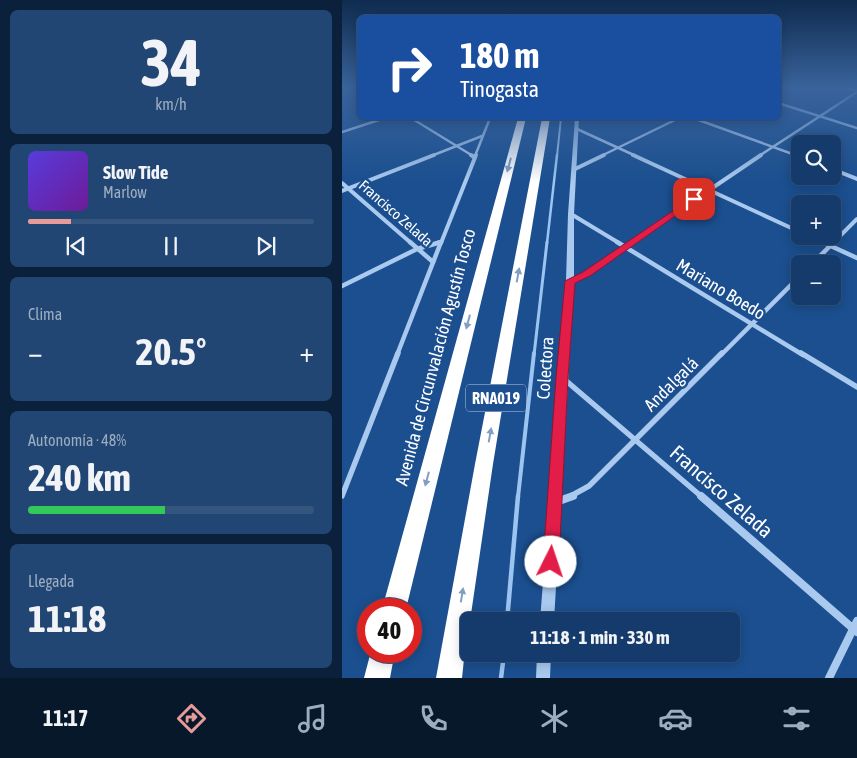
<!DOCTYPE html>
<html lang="es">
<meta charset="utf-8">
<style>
:root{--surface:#143b6b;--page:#214673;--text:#f1f3f6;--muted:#9dadc1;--line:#33557e;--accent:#e69b98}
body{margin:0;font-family:"Asap Condensed",sans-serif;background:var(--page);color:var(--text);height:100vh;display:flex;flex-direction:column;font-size:19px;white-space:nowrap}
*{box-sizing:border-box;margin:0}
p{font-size:16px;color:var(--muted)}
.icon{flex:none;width:28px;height:28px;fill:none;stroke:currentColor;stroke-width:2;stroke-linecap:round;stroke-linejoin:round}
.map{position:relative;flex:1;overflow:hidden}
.panel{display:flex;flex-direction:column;gap:10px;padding:10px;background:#0b203b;width:342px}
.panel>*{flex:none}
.banner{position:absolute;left:15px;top:15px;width:424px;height:105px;border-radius:8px;box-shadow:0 2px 12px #0003,0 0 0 1px var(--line);background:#1a4fa0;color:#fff;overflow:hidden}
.controls{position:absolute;left:449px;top:135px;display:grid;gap:10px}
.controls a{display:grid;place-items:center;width:50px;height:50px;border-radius:8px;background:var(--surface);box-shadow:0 2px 12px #0003,0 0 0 1px var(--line);font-size:25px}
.speed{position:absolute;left:15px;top:598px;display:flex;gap:10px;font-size:25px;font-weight:700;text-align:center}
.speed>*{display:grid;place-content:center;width:65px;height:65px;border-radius:50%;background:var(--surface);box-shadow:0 2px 12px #0003,0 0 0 1px var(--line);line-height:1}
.speed .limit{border:8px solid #d22;background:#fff;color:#111}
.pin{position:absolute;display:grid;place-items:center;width:42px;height:42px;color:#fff;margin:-21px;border-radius:10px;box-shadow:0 2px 8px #0006}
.me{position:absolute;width:55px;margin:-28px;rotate:4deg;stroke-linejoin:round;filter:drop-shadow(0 0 4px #0008)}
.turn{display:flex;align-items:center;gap:18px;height:105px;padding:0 20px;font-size:22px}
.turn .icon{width:65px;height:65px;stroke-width:2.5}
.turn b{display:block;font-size:35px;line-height:42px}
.big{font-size:38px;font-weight:700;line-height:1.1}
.panel .widget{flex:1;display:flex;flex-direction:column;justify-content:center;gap:8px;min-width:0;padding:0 18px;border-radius:8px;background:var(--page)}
.panel .dial{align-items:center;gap:0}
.dial b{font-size:65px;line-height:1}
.song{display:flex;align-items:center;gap:15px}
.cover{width:60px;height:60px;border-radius:8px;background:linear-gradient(135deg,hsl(250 70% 55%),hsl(280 70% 35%))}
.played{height:5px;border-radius:2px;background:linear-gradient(90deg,var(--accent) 15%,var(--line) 15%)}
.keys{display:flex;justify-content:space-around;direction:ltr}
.heat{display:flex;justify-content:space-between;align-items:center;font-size:28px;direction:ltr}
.charge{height:8px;border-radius:4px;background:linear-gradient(90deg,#34c759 48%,var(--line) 0)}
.trip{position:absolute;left:118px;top:612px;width:280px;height:50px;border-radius:8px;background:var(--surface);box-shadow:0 2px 12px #0003,0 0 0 1px var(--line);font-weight:700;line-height:50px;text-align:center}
.menu{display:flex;height:80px;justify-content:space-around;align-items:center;background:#08182b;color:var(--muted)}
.menu .icon{width:35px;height:35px}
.menu .selected{color:var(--accent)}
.menu b{font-size:22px;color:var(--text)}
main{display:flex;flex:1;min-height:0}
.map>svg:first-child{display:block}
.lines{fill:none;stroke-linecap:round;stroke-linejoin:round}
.stream-far4{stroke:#9cc4f0;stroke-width:2}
.stream-far3{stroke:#9cc4f0;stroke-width:2.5}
.stream-far2{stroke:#9cc4f0;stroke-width:3}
.stream-far1{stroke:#9cc4f0;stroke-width:4}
.stream{stroke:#9cc4f0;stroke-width:4.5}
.minor-far4{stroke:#a9c9ee;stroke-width:2.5}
.minor-far3{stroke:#a9c9ee;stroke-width:4}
.minor-far2{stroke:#a9c9ee;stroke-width:4.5}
.minor-far1{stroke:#a9c9ee;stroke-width:5.5}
.minor{stroke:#a9c9ee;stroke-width:8}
.tertiary{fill:#a9c9ee;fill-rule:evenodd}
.motorway{fill:#fff;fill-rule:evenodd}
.oneway{fill:#829ec1}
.route{fill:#e11d48;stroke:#92132f}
.labels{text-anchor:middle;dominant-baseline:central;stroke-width:5;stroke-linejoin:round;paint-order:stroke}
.far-street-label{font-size:15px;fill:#fff;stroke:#1b4f8f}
.shield{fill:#1b4f8f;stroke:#bbcadd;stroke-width:1}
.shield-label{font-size:16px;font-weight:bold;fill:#fff}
.street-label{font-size:18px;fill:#fff;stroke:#1b4f8f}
.near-street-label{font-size:21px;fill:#fff;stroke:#1b4f8f}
</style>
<main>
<section class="panel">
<div class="widget dial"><b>34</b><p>km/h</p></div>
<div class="widget">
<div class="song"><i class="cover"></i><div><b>Slow Tide</b><p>Marlow</p></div></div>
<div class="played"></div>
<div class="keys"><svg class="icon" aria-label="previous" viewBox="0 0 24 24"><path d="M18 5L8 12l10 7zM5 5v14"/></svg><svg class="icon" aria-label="pause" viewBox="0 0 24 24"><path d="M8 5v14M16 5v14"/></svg><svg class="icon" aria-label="next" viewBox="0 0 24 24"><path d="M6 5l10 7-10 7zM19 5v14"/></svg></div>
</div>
<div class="widget"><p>Clima</p>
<div class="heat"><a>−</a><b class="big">20.5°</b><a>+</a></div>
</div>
<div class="widget"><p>Autonomía · 48%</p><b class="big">240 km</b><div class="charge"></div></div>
<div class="widget"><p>Llegada</p><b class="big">11:18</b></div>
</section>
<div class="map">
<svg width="515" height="678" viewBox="0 0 515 678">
<rect width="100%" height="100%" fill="#1b4f8f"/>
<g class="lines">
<!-- stream-far4 -->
<polyline class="stream-far4" points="215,156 219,118"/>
<!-- stream-far3 -->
<polyline class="stream-far3" points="205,243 215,155"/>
<!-- stream-far2 -->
<polyline class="stream-far2" points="192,355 205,242"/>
<!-- stream-far1 -->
<polyline class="stream-far1" points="176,497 192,353"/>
<!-- stream -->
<g class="stream">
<polyline points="165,621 176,496"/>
<polyline points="159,678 162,654"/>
</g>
<!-- minor-far4 -->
<g class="minor-far4">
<polyline points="502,87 515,91"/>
<polyline points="436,103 515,128"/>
<polyline points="69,118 131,156"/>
<polyline points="351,118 456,156"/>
<polyline points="235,129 294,156"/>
<polyline points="0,132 43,118"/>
<polyline points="89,156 140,136"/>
<polyline points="133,156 148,118"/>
<polyline points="259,156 337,118"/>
<polyline points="417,156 515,92"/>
</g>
<!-- minor-far3 -->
<g class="minor-far3">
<polyline points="129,155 132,157"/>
<polyline points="291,155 458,232"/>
<polyline points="452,155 458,157"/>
<polyline points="233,169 262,155"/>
<polyline points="490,169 515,179"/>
<polyline points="0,183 69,243"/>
<polyline points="0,191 92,155"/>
<polyline points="229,214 277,243"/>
<polyline points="467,236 483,243"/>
<polyline points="95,243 99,242"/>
<polyline points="99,243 134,155"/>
<polyline points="289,243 419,155"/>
<polyline points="491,243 515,219"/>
</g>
<!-- minor-far2 -->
<g class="minor-far2">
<polyline points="68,242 91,262"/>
<polyline points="275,242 461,355"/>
<polyline points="480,242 515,258"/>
<polyline points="470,264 492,242"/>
<polyline points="228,281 244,274 290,242"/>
<polyline points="0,286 75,249 99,242"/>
<polyline points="55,355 99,242"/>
<polyline points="379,355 458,276"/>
</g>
<!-- minor-far1 -->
<g class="minor-far1">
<polyline points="459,353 515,387"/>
<polyline points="222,379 360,497"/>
<polyline points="0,496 56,353"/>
<polyline points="227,497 247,486 380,353"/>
</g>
<!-- minor -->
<g class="minor">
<polyline points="359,496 515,632"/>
<polyline points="214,502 231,496"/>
<polyline points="487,678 515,621"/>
</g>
<!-- tertiary -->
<g class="tertiary">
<polygon points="233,118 237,118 232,214 232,281 212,621 198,621 224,281 226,214"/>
<polygon points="195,654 209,654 208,678 194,678"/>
</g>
<!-- motorway -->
<g class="motorway">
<polygon points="176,118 184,118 64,609 40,609"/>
<polygon points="200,118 208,118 151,464 128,621 126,621 120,678 94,678 133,464"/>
<polygon points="29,651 53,651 48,678 22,678"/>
</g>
</g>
<!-- one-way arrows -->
<defs><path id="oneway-solid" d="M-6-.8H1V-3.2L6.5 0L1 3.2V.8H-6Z" transform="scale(1.25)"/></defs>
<g class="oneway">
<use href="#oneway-solid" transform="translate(167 165) rotate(105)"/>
<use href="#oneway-solid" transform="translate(176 275) rotate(-80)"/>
<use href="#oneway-solid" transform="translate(126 322) rotate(105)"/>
<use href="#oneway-solid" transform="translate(148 435) rotate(-80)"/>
<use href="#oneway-solid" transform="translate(85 479) rotate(105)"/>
<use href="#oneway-solid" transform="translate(120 595) rotate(-81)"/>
</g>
<!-- sky -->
<linearGradient id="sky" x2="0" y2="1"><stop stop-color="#0f2b4f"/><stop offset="0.48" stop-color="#39639b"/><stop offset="1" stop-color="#39639b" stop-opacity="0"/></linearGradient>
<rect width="515" height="182" fill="url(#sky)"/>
<!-- route -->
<polygon class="route" points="350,198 357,199 248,276 233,283 226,377 217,562 215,567 209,570 203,567 201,562 214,377 223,281 241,272"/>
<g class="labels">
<!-- far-street labels -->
<g class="far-street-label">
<text transform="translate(54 213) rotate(41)">Francisco Zelada</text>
</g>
<!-- shield labels -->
<rect class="shield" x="124" y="384.5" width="60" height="27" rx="4"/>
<g class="shield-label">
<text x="154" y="398">RNA019</text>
</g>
<!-- street labels -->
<g class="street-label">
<text transform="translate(379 289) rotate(31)">Mariano Boedo</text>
<text transform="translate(93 357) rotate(-75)">Avenida de Circunvalación Agustín Tosco</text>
<text transform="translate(203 368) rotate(-86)">Colectora</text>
<text transform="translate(329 384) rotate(-45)">Andalgalá</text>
</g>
<!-- near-street labels -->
<g class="near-street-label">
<text transform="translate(380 491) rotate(41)">Francisco Zelada</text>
</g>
</g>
</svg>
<div class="controls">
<a><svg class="icon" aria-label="search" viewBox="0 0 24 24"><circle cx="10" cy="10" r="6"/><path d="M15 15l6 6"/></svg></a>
<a>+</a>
<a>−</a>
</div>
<div class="speed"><div class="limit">40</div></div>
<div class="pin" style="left:352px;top:199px;background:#d93025"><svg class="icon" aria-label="arrive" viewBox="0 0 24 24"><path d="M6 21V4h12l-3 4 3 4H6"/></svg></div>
<svg class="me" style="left:209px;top:562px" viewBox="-20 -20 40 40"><circle r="19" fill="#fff"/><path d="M0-13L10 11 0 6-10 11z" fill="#e11d48"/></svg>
<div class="trip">11:18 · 1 min · 330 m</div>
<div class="banner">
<div class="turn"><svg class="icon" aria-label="right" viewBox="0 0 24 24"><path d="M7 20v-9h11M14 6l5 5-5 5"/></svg><div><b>180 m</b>Tinogasta</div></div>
</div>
</div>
</main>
<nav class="menu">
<b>11:17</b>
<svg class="icon selected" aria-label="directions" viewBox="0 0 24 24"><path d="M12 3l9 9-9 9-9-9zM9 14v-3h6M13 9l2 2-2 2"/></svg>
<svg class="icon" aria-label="music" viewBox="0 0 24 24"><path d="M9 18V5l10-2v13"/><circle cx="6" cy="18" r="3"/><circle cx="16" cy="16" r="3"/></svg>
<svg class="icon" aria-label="phone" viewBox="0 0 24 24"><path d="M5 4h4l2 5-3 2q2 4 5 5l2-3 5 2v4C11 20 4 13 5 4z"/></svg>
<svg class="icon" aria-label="climate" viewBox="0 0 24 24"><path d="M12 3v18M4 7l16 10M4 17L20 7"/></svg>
<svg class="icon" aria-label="car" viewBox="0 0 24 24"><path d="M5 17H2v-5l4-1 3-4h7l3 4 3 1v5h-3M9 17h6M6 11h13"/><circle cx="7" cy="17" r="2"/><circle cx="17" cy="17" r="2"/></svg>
<svg class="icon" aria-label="filters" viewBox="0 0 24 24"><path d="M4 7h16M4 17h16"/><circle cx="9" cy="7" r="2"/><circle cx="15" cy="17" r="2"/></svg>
</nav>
